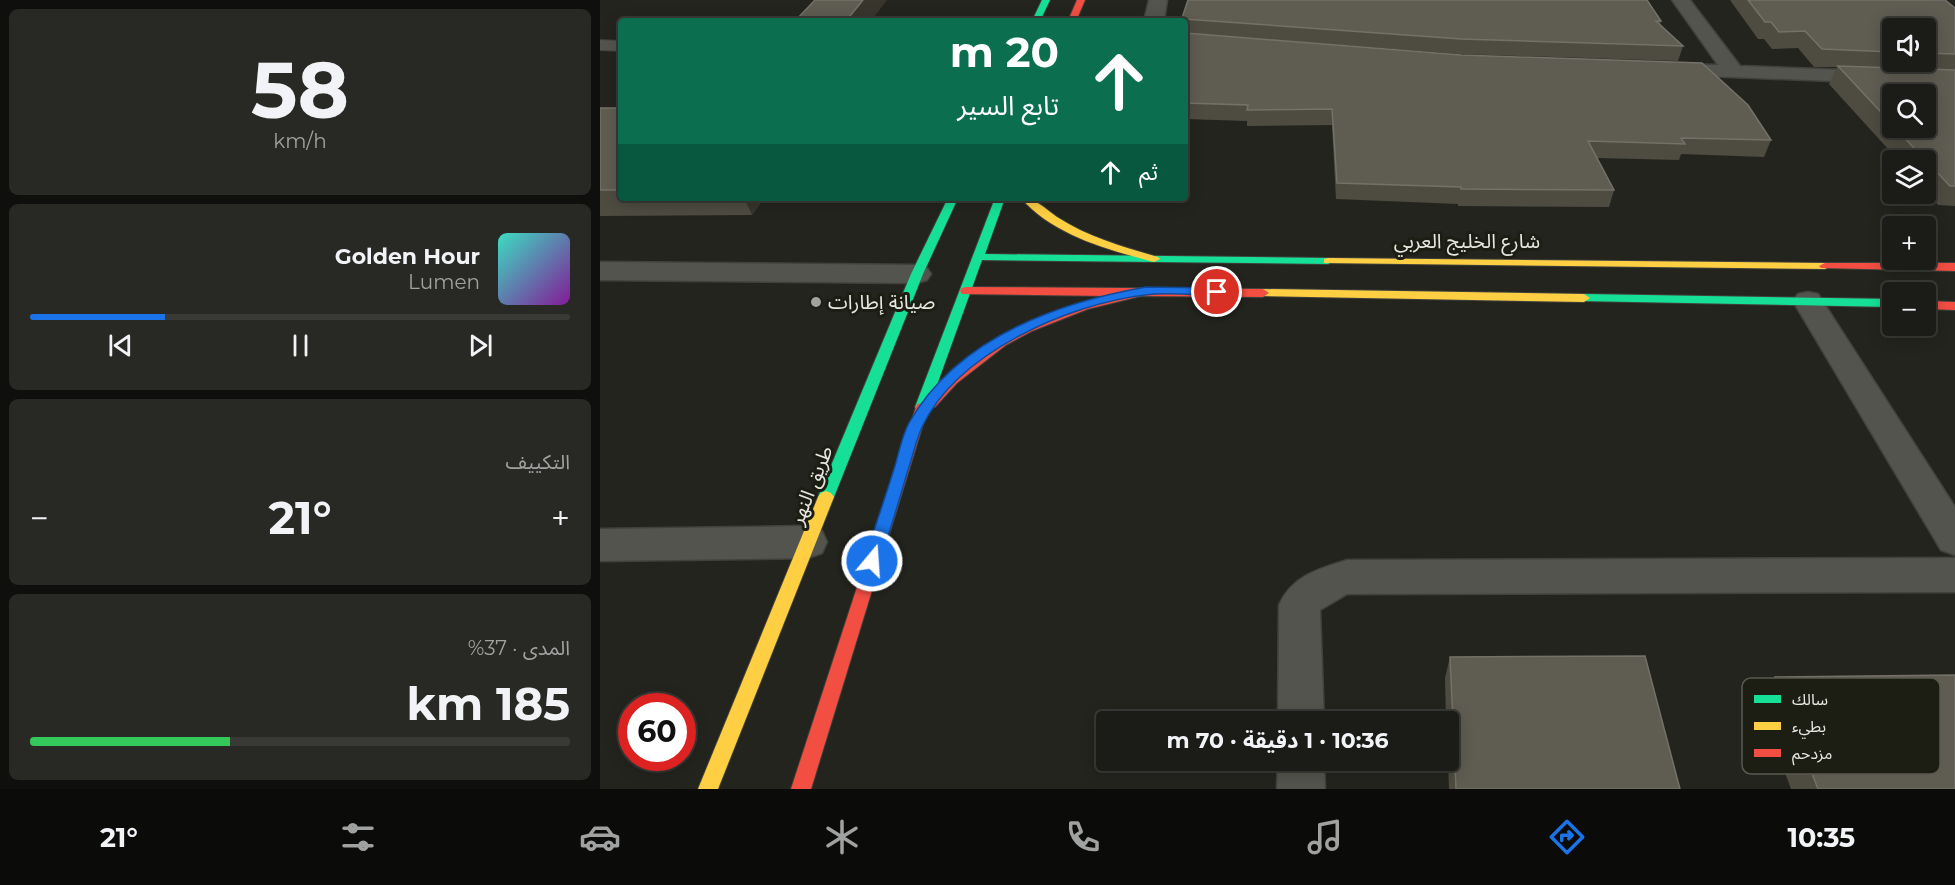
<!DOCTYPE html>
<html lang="ar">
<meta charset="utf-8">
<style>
:root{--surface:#1b1b17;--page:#282824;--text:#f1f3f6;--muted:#a0a1a1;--line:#393936;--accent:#1a73e8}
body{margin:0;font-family:Montserrat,"Noto Sans Arabic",sans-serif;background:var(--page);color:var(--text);direction:rtl;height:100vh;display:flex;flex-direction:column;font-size:22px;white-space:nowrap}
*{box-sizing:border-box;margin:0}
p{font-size:20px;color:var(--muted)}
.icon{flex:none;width:33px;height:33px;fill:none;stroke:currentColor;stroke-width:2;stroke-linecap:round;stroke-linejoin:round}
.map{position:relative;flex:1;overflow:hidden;direction:ltr}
.side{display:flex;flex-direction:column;gap:9px;padding:9px;background:#0f0f0d;width:600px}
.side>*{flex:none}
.banner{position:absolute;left:18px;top:18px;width:570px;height:183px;border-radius:6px;box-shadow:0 3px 15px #0003,0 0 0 2px var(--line);direction:rtl;background:#0b6e4f;color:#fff;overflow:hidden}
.buttons{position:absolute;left:1282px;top:18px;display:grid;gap:12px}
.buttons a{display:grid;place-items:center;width:54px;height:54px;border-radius:6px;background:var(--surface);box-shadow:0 3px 15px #0003,0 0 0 2px var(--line);font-size:30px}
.speed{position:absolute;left:18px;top:693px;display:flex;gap:12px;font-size:30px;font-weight:700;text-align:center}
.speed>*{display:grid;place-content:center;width:78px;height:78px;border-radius:50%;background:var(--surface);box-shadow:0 3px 15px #0003,0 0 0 2px var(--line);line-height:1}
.speed .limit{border:9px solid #d22;background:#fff;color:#111}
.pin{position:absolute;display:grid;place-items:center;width:51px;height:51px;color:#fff;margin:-26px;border:3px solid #fff;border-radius:50%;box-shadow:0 2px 6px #0007}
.me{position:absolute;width:66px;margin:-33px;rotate:18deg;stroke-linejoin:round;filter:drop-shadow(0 0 4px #0008)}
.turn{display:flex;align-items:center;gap:21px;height:126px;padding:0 30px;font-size:27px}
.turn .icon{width:78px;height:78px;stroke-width:2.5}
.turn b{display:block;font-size:42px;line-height:51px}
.then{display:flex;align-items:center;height:57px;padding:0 30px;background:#0003;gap:12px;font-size:22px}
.big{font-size:45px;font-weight:700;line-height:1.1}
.side .card{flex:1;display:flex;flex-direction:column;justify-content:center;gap:9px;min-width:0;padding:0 21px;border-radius:9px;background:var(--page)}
.side .dial{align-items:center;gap:0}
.dial b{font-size:78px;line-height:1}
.song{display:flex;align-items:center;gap:18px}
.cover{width:72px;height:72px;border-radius:9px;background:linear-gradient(135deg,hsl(170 70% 55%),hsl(290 70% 35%))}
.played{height:6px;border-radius:3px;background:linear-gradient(90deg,var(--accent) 25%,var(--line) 25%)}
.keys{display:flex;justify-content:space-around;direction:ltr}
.heat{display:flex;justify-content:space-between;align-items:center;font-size:33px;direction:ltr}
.charge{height:9px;border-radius:4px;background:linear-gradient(90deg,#34c759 37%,var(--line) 0)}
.trip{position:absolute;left:496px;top:711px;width:363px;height:60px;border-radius:6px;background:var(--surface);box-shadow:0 3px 15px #0003,0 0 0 2px var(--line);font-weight:700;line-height:60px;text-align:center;direction:rtl}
.tabs{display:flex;height:96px;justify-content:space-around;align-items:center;background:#0b0b09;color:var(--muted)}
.tabs .icon{width:42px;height:42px}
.tabs .current{color:var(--accent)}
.tabs b{font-size:27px;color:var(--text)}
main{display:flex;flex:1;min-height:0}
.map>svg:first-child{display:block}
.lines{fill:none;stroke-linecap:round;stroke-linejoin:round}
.lane-casing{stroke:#40413c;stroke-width:2}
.street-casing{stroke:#40413c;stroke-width:3}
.fast-casing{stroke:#40413c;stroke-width:2}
.slow-casing{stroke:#40413c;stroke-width:2}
.jam-casing{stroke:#40413c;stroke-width:2}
.lane{fill:#54544f;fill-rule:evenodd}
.street{fill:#54544f;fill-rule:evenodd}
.fast{fill:#16e098;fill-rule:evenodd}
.slow{fill:#ffcf43;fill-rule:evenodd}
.jam{fill:#f24e42;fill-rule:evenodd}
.wall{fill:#4e4c41;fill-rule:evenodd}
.shaded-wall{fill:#37352c}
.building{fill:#5f5c52;stroke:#747268;stroke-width:1.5}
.route{fill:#1a73e8;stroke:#114b97;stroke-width:1.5}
.poi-dot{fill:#a2a39c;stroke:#1c1d13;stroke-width:2}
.labels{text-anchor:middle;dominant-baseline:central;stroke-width:6;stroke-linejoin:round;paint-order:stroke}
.street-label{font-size:20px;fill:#e6e7e0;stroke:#1c1d13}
.poi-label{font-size:20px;fill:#e6e7e0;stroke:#1c1d13;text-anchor:start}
.key{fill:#1c1d13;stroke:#595a50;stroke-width:1.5}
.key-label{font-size:16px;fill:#e6e7e0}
</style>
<main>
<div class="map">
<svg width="1355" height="789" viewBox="0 0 1355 789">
<rect width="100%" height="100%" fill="#24241f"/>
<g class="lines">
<!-- lane casing -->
<g class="lane-casing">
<polygon id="lane" points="0,40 21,41 21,51 0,50"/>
</g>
<!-- street casing -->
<g class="street-casing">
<g id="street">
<polygon points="549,0 567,0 564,21 544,21"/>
<polygon points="1072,0 1090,0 1140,66 1355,74 1355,86 1059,74 1056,70 1059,66 1066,64 1118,65"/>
<polygon points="0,262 317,265 327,268 331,274 327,280 317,283 0,280"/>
<polygon points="1208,292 1218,294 1355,507 1355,555 1341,550 1193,301 1198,294"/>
<polygon points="208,526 222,531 227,542 222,553 208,558 0,561 0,529"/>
<path d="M1355,558V592L747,594L720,610L724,722H678L679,605C692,576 718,569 747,560Z"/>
<polygon points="678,760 724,760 725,789 677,789"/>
</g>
</g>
<!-- fast casing -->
<g class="fast-casing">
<g id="fast">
<polygon points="442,0 450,0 440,21 432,21"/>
<polygon points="348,198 358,198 323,274 234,497 231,501 226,503 221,501 218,497 311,274"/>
<polygon points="395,198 405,198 385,254 728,258 734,261 728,264 382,260 329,407 322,412 317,410 315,407"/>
<polygon points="984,294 1293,299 1293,307 980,301 978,298"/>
</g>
</g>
<!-- slow casing -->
<g class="slow-casing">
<g id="slow">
<path d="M421,198C436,198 444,208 457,217C488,237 523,247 558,257L560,259L554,262L550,261C505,249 452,234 421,198Z"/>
<polygon points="728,258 1225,263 1231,266 1225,269 724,263 724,259"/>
<polygon points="663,289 984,294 990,298 984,302 659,296 657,293 659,290"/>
<polygon points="226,491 231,493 234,497 118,789 98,789 218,497 221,493"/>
</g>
</g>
<!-- jam casing -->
<g class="jam-casing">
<g id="jam">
<polygon points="477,0 485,0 476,21 468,21"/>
<polygon points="1225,263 1355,263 1355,271 1221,268 1219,266"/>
<path d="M366,287L663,289L669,293L663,297L541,296L488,309L432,331L406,345L357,383L335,407L328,408L211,789H191L317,404L324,403C368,343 439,314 508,296L362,294L360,291L362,288Z"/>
<polygon points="1326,301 1355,302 1355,310 1326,309"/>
</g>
</g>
<!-- lane -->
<use href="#lane" class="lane"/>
<!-- street -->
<use href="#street" class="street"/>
<!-- fast -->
<use href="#fast" class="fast"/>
<!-- slow -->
<use href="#slow" class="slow"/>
<!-- jam -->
<use href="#jam" class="jam"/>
</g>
<!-- wall -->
<g class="wall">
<polygon points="588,0 1061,21 1060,25 1083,46 1078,61 859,54 689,41 1171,140 1164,157 1081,154 1079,160 997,158 1014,190 1009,207 858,206 858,204 736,199 732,125 647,126 647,121 585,119 585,21 581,21"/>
<path d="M1130,0H1345L1355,8V206L1338,205L1326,191V160H1298L1229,84L1237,67H1214L1198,48L1172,49L1164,39H1158ZM1293,28H1326V62H1293ZM1293,94L1326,128H1293Z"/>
<polygon points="0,108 21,108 21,198 164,198 152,215 0,216"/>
<polygon points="850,657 1080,789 849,789 848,760 849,760 849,722 846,722 845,678"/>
<polygon points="1175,677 1355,789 1191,789 1158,698"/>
</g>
<!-- shaded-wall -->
<g class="shaded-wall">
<polygon points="263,0 287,0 271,21 246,21"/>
<polygon points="144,198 164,198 152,215"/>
</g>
<!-- building -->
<g class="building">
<polygon points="215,0 263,0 246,21 195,21"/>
<polygon points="588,0 1047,0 1061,21 1056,21 1083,46 861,39 584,19 584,21 581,21"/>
<polygon points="1148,0 1345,0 1355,8 1355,54 1326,53 1326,28 1293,28 1293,52 1222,49 1205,31 1179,32 1171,22 1165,22"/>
<polygon points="585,33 861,55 1102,63 1148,105 1171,140 1081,138 1085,144 988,141 1014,190 861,189 861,187 737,183 732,109 647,110 648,105 585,103"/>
<polygon points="1238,66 1355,70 1355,186 1350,186 1295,128 1326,128 1326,94 1293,94 1293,125"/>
<rect x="0" y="108" width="21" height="82"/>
<polygon points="1045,656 1080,789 856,789 850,657"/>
<polygon points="1355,675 1355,789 1218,789 1175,677"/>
</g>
<!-- route -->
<path class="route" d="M546,287L617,288L623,292L617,296C594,295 568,292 545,295C468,304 357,353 322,427C316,440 313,456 308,470C299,501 290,531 280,561L278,566H267L264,561C274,530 285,498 295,466C299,452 302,436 309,423C357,338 456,303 546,287Z"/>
<!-- markers -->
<circle class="poi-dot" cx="216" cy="302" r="6"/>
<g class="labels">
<!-- street labels -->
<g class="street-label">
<text x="867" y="241">شارع الخليج العربي</text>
<text transform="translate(211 485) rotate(-68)">طريق النهر</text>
</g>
<!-- poi labels -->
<g class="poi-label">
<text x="228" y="302">صيانة إطارات</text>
</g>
</g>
<!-- legend -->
<rect x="1142" y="678" width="198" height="96" rx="9" class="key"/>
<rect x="1154" y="695" width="27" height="8" fill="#16e098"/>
<rect x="1154" y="722" width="27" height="8" fill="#ffcf43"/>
<rect x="1154" y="749" width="27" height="8" fill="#f24e42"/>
<g class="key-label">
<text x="1192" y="705">سالك</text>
<text x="1192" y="732">بطيء</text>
<text x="1192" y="759">مزدحم</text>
</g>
</svg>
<div class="buttons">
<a><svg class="icon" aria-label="sound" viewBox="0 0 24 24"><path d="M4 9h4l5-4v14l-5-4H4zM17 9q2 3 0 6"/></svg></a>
<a><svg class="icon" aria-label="search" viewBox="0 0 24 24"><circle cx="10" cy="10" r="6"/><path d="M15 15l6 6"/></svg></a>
<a><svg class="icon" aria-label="layers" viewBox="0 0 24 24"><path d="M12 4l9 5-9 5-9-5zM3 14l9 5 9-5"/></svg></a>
<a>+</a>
<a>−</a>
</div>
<div class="speed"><div class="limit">60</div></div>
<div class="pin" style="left:617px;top:292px;background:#d93025"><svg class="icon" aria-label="arrive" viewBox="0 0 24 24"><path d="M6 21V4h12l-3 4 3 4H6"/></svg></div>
<svg class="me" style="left:272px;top:561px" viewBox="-20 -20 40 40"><circle r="17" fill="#1a73e8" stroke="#fff" stroke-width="3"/><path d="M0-11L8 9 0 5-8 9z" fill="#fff"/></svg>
<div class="trip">10:36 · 1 دقيقة · 70 m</div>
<div class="banner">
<div class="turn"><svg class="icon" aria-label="ahead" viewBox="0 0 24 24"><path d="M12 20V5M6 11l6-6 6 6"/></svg><div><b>20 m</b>تابع السير</div></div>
<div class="then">ثم<svg class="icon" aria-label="ahead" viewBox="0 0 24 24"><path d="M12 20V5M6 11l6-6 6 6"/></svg></div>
</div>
</div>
<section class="side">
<div class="card dial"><b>58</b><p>km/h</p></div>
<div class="card">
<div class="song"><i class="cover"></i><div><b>Golden Hour</b><p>Lumen</p></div></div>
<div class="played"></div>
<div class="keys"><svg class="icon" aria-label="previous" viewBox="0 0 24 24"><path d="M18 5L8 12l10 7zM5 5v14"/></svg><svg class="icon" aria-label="pause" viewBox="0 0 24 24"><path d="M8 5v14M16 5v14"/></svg><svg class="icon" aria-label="next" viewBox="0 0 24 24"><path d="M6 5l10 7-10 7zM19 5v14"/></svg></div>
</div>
<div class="card"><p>التكييف</p>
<div class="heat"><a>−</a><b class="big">21°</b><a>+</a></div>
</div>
<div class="card"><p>المدى · 37%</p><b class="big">185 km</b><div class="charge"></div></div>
</section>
</main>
<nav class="tabs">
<b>10:35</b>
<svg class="icon current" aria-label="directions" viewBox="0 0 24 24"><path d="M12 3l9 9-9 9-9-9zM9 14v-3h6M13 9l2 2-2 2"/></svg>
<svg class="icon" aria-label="music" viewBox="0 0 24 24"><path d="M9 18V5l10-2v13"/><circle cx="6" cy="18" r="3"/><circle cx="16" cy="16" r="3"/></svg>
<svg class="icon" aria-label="phone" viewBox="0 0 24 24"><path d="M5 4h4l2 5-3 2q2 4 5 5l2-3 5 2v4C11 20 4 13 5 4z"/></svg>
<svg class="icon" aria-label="climate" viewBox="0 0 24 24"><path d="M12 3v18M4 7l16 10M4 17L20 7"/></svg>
<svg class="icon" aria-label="car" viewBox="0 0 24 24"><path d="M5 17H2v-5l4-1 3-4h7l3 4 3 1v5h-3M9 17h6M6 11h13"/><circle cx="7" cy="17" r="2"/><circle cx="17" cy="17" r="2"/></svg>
<svg class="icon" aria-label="filters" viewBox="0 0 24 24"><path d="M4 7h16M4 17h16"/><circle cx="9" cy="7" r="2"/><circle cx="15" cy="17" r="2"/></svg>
<b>21°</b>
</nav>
